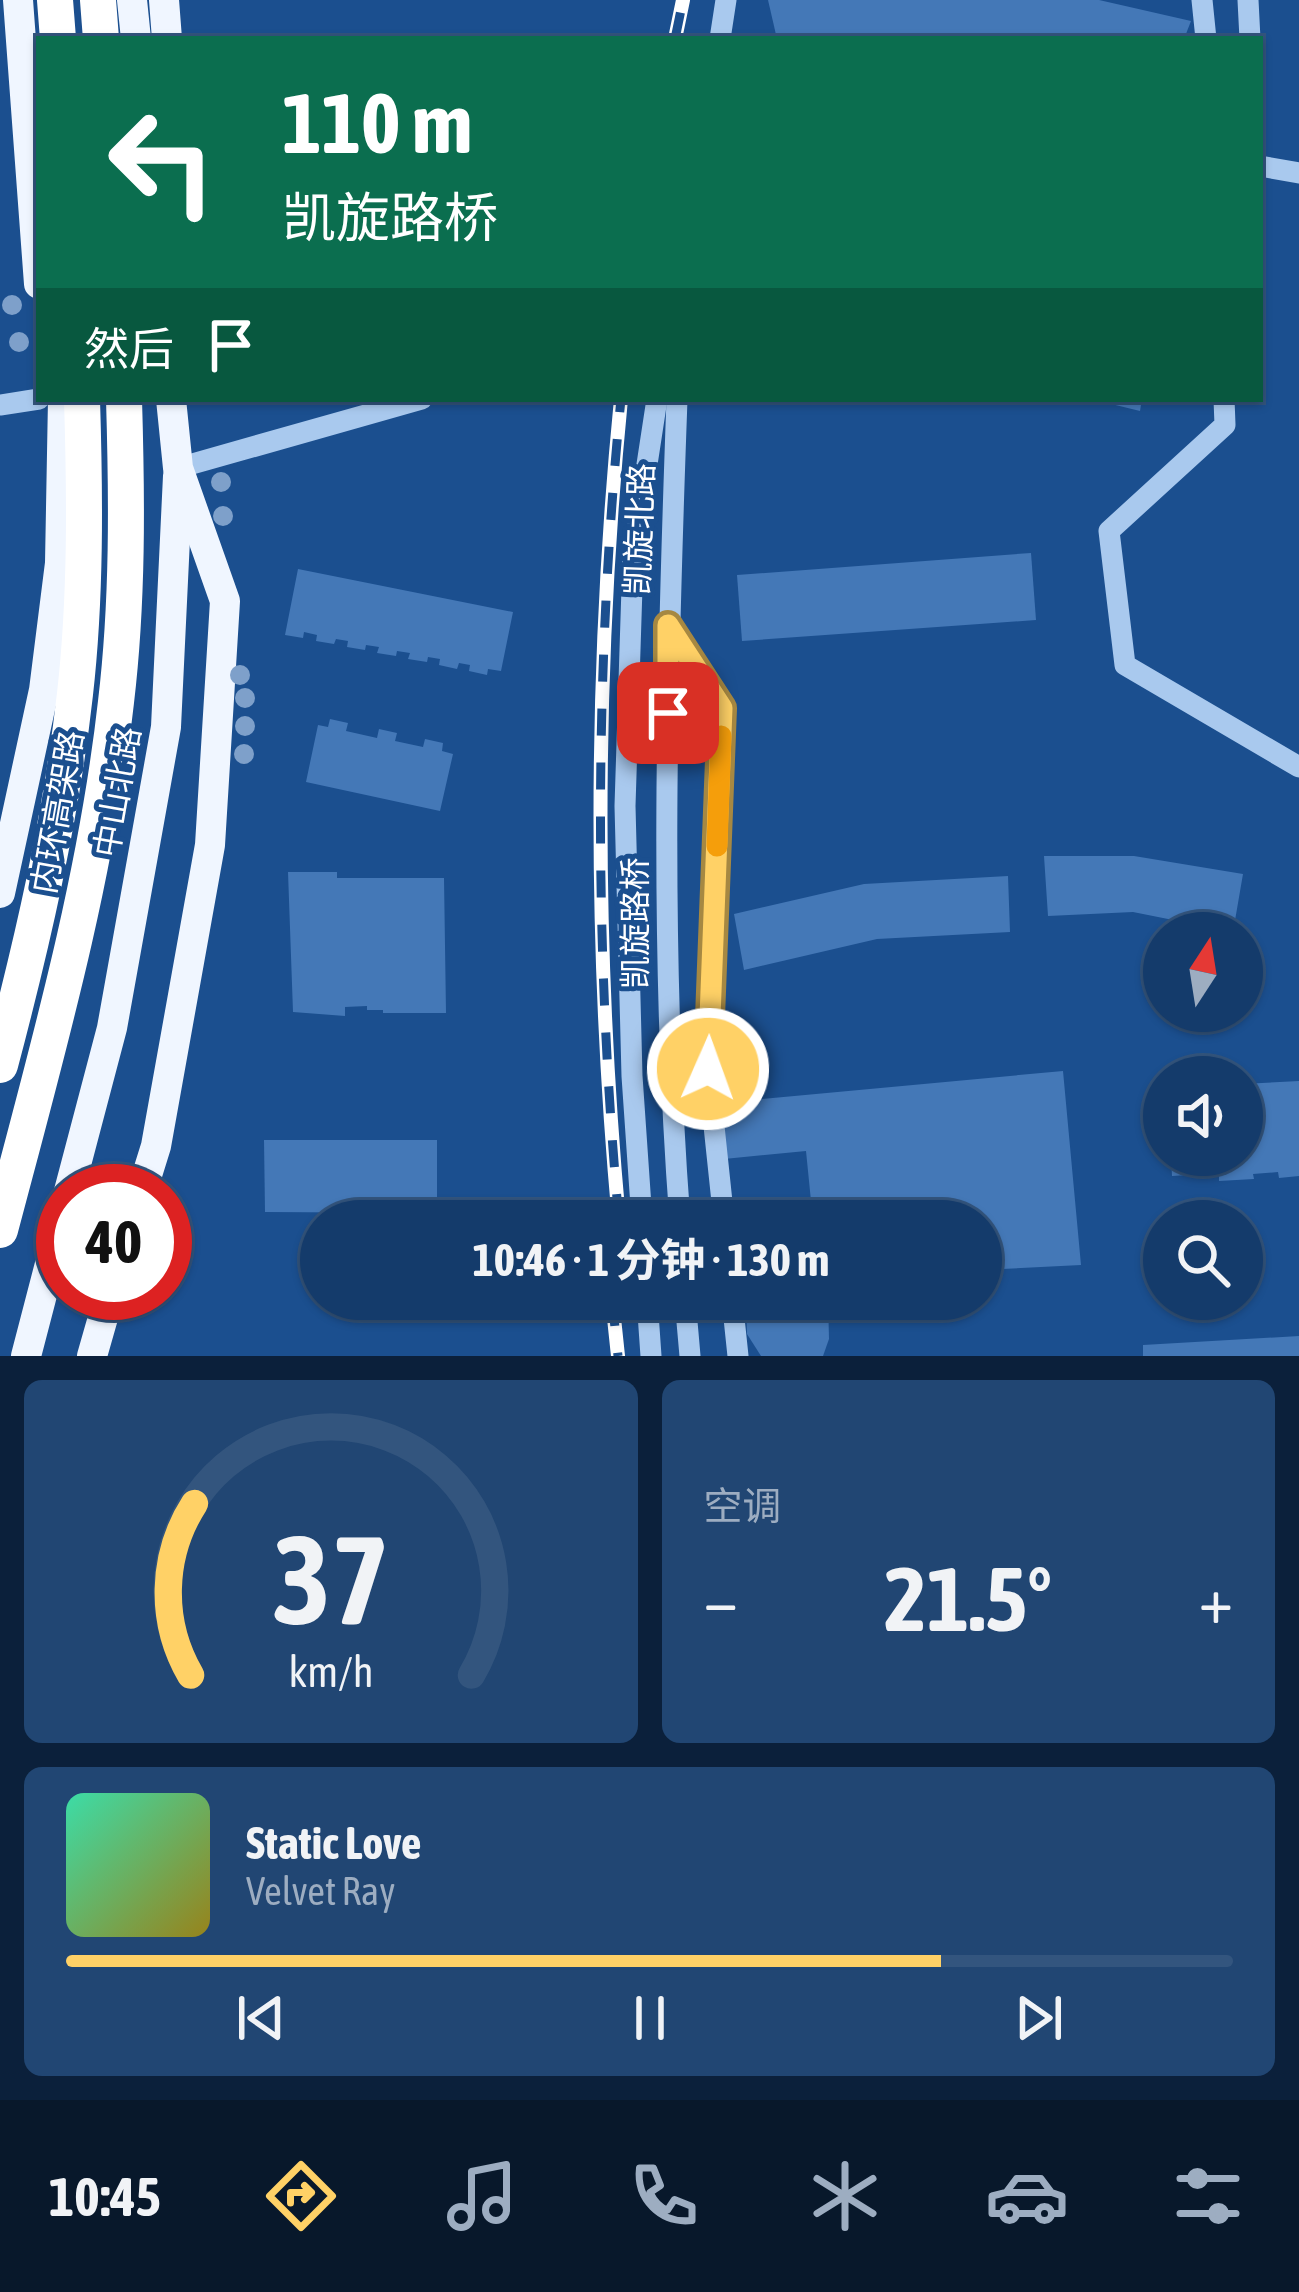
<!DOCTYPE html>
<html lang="zh">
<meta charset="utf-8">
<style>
:root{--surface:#143b6b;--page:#214673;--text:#f1f3f6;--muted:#9dadc1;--line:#33557e;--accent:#ffd166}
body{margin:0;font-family:"Asap Condensed","Noto Sans SC",sans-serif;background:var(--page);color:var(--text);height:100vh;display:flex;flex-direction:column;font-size:45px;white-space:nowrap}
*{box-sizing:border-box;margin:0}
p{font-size:39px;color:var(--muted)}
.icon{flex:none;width:66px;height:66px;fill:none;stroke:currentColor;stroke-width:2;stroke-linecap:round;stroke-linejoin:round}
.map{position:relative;height:1356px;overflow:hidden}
.sheet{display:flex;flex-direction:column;gap:24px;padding:24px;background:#0b203b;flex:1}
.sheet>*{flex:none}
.top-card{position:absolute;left:36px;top:36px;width:1227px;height:366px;border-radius:0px;box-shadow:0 3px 9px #0004,0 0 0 3px var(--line);background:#0b6e4f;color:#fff;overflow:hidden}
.needle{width:78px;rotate:12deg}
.fabs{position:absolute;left:1143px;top:912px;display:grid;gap:24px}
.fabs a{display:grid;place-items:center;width:120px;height:120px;border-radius:50%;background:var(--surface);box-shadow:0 3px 9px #0004,0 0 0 3px var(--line);font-size:60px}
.speed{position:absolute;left:36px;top:1164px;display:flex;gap:24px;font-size:60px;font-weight:700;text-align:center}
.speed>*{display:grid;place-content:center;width:156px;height:156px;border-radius:50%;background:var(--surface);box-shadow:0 3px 9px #0004,0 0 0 3px var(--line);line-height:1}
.speed .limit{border:18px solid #d22;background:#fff;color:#111}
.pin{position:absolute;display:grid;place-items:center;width:102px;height:102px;color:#fff;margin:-51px;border-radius:24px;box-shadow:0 6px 18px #0006}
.me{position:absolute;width:132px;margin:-66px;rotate:2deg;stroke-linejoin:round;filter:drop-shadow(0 0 9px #0008)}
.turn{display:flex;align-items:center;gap:42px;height:252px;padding:0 48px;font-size:54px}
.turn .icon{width:156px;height:156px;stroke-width:2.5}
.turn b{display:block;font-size:84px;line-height:102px}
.then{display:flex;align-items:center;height:114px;padding:0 48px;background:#0003;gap:24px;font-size:45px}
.big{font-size:90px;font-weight:700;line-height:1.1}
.sheet .tile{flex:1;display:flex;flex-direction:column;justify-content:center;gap:18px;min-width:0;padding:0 42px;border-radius:18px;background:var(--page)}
.sheet .dial{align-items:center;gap:0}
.dial svg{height:312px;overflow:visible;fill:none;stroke:var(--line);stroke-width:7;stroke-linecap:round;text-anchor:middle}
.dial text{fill:var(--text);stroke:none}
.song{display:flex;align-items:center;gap:36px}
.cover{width:144px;height:144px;border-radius:18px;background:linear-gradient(135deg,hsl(160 70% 55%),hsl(50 70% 35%))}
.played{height:12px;border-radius:6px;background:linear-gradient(90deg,var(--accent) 75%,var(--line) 75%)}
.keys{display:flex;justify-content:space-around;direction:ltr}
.heat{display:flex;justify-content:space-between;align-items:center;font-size:66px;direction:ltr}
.sheet .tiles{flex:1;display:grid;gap:24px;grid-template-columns:1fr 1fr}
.tile:last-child{grid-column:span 2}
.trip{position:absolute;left:300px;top:1200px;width:702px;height:120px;border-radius:60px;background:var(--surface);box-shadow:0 3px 9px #0004,0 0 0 3px var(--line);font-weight:700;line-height:120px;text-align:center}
.menu{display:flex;height:192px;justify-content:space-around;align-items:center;background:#08182b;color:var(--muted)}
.menu .icon{width:84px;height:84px}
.menu .selected{color:var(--accent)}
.menu b{font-size:54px;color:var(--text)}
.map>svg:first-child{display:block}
.building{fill:#4478b7}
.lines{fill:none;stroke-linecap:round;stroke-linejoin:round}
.minor{stroke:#a9c9ee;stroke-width:21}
.major{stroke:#f0f6ff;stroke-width:30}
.highway{stroke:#fff;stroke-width:36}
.rail-casing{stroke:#fff;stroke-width:14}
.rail{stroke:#1b4f8f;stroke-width:9;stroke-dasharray:27;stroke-linecap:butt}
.tree{fill:#7ea0ca}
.route-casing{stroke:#a68842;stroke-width:30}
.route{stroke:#ffd166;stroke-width:21}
.slow{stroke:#f59e0b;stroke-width:21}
.labels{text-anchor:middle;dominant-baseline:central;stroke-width:10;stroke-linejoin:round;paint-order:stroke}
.street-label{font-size:33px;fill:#fff;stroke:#1b4f8f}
</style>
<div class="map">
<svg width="1299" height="1356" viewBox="0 0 1299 1356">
<rect width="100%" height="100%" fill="#1b4f8f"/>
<!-- building -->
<g class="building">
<polygon points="768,0 1099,0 1191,21 1184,39 777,39"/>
<polygon points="1091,399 1142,399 1140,411"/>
<polygon points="1031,553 1036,620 742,641 737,575"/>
<polygon points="298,569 513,612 501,671 488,669 487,675 469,671 470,665 459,663 457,669 439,665 440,659 428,657 427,662 408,659 410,653 397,651 396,656 377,653 379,647 366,645 365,650 347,647 348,641 336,639 334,644 316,641 317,635 304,632 303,638 285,635"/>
<polygon points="330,719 348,723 346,731 377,738 379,729 397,733 395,741 423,747 425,739 443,743 442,751 453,754 440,811 306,782 318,725 328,727"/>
<polygon points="1044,856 1134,856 1243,874 1233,932 1133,912 1048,916"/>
<polygon points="288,872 337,872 337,878 444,878 446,1013 383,1013 383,1010 367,1010 367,1006 345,1007 345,1016 293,1012"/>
<polygon points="1008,876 1010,932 877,939 744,970 734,914 864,884"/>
<polygon points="1063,1071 1081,1265 981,1270 981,1221 813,1221 806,1151 724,1159 719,1103"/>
<polygon points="1299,1081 1299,1176 1279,1178 1278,1172 1253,1174 1254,1179 1219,1181 1219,1173 1172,1176 1171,1155 1242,1155 1242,1084"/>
<polygon points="264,1140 437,1140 437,1213 265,1212"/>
<polygon points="746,1299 828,1299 829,1339 823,1356 761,1356 747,1334"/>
<polygon points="1299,1336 1299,1356 1143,1356 1143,1345"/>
</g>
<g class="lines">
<!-- minor -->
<g class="minor">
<polyline points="1202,0 1206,39"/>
<polyline points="1248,0 1250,39"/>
<polyline points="720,39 726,0"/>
<polyline points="1260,166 1299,173"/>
<path d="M677,399C667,673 659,948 680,1221"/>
<polyline points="1224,399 1225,425 1109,531 1125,665 1299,767"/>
<polyline points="0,405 39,399"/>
<polyline points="178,468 422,399"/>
<polyline points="669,625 722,708 708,1069 724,1221"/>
<polyline points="642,1221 632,1076 625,806 633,556 657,399"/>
<polyline points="647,1299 651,1356"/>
<polyline points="685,1299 690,1356"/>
<polyline points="732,1299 738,1356"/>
</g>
<!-- major -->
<g class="major">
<polyline points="18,0 39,284"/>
<polyline points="132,0 136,39"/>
<polyline points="164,0 167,39"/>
<polyline points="0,893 44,690 60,563 63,399"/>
<polyline points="69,1191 112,1028 166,727 178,476"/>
<polyline points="142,1191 156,1146 210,845 225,601 178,468 171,399"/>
<polyline points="26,1356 63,1214"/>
<polyline points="92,1356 110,1293"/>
</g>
<!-- highway -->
<g class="highway">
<polyline points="55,0 58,39"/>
<polyline points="98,0 101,39"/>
<path d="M0,1065C32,944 61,819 75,694C86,597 85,497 82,399"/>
<path d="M0,1230C46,1056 96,881 116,702C128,601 127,500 124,399"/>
</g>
<!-- rail casing -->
<g class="rail-casing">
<g id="rail">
<polyline points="675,39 683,0"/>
<path d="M619,1221C594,947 594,673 621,399"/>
<polyline points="612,1299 618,1356"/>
</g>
</g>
<!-- rail -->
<use href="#rail" class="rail"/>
</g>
<!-- trees -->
<g class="tree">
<circle cx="12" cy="305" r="10"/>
<circle cx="19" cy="342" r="10"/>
<circle cx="221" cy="482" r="10"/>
<circle cx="223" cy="516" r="10"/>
<circle cx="240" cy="675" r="10"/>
<circle cx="245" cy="698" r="10"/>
<circle cx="245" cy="726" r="10"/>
<circle cx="244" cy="754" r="10"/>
</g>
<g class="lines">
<!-- route casing -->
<g class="route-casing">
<polyline id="route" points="668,713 668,625 722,708 708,1069"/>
</g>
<!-- route -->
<use href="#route" class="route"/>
<!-- slow -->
<polyline class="slow" points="717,846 721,736"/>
</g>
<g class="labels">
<!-- street labels -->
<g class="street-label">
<text transform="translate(639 529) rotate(-88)">凯旋北路</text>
<text transform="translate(117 792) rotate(-80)">中山北路</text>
<text transform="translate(57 812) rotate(-80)">内环高架路</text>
<text transform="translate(635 923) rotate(-90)">凯旋路桥</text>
</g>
</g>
</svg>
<div class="fabs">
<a><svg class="needle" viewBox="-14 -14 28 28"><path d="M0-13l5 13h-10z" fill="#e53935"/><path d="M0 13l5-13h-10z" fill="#9dadc1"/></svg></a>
<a><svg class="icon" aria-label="sound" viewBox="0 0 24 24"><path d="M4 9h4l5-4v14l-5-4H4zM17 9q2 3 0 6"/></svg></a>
<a><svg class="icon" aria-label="search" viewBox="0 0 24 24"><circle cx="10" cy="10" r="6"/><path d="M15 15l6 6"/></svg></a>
</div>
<div class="speed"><div class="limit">40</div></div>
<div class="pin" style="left:668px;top:713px;background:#d93025"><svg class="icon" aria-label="arrive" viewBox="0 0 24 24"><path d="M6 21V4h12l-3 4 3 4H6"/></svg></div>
<svg class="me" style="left:708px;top:1069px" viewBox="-20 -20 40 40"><circle r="17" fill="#ffd166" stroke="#fff" stroke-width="3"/><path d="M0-11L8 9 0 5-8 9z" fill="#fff"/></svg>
<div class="trip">10:46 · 1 分钟 · 130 m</div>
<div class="top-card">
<div class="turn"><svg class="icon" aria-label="left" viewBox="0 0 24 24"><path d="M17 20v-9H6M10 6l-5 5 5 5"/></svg><div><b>110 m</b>凯旋路桥</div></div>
<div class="then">然后<svg class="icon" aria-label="arrive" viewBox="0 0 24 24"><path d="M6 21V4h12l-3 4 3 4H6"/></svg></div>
</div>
</div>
<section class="sheet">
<div class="tiles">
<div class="tile dial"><svg viewBox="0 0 100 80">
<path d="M14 69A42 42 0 1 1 86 69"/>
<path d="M14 69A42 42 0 0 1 15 25" stroke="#ffd166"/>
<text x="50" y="56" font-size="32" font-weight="700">37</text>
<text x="50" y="72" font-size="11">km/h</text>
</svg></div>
<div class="tile"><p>空调</p>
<div class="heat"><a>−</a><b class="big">21.5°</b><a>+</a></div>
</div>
<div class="tile">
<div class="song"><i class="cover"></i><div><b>Static Love</b><p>Velvet Ray</p></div></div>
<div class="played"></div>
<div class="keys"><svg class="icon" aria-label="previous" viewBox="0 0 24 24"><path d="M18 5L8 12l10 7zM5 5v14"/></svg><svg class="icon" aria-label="pause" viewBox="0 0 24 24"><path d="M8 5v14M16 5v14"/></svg><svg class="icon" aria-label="next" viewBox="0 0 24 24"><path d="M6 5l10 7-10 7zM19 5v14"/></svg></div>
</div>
</div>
</section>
<nav class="menu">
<b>10:45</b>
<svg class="icon selected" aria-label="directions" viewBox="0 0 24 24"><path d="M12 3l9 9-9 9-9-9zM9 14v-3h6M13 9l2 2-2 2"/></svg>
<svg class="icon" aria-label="music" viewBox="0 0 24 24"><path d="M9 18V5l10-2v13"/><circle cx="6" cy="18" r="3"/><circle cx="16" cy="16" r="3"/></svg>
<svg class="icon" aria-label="phone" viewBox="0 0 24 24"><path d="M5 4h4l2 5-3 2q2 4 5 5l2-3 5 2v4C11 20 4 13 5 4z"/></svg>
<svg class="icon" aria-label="climate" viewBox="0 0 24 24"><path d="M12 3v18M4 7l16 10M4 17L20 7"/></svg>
<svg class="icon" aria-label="car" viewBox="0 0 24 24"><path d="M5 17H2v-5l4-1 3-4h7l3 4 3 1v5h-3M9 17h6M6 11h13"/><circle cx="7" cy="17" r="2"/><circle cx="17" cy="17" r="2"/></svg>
<svg class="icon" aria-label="filters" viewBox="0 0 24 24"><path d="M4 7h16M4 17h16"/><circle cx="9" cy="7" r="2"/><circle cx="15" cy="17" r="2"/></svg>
</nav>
